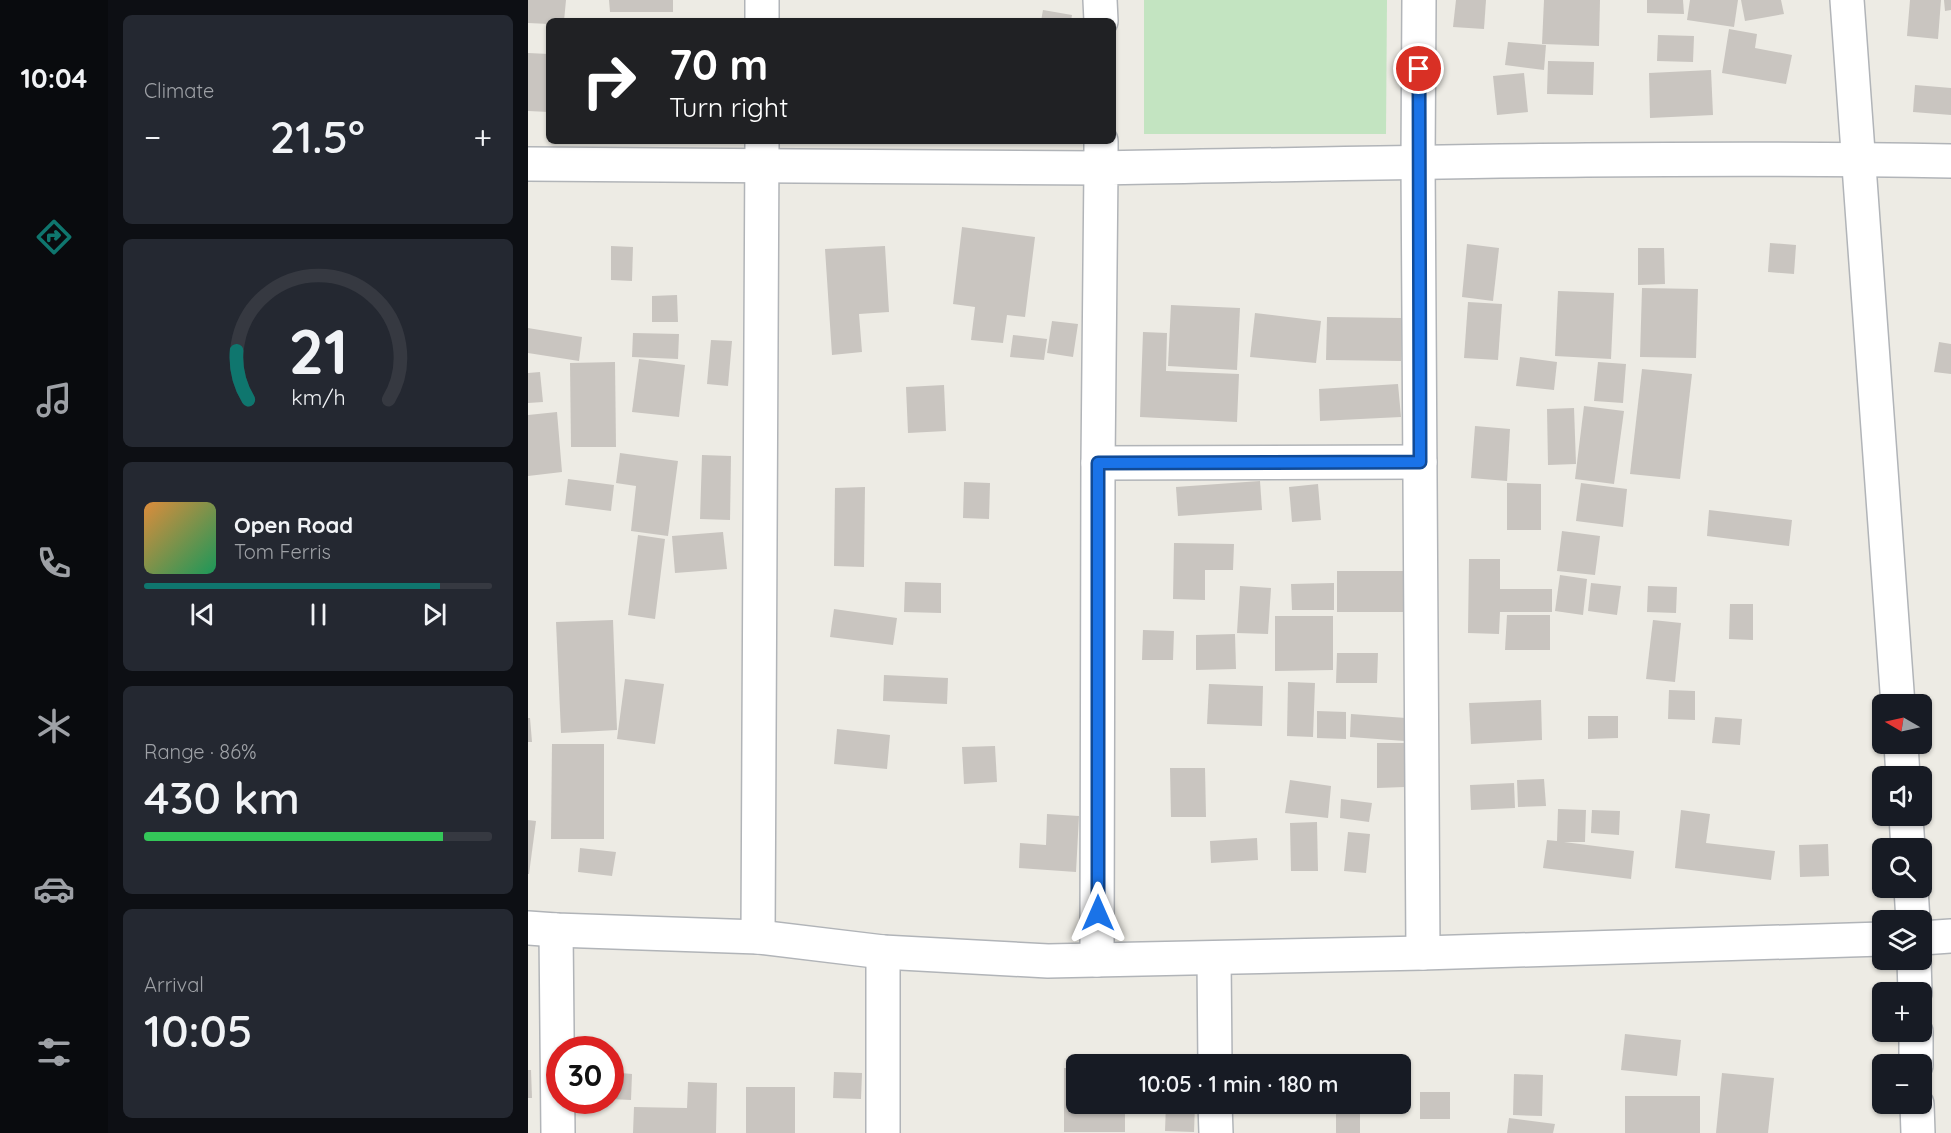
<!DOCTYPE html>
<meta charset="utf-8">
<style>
:root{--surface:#171b24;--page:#242831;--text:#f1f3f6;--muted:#9ea1a6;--line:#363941;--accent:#0f766e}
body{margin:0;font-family:Quicksand,sans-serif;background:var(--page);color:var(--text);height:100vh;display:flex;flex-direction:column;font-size:22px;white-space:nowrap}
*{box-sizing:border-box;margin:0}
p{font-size:20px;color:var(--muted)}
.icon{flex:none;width:33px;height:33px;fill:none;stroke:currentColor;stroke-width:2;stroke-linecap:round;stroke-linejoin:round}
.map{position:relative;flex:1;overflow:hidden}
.side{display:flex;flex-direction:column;gap:15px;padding:15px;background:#0d0f14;width:420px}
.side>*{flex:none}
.guide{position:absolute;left:18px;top:18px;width:570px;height:126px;border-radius:9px;box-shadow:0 2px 4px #0004;background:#202124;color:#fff;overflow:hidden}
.needle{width:39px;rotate:279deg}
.controls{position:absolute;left:1344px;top:694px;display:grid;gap:12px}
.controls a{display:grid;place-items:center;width:60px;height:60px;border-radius:9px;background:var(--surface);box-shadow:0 2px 4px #0004;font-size:30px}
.speed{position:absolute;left:18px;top:1036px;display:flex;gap:12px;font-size:30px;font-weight:700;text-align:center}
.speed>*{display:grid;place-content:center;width:78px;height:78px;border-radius:50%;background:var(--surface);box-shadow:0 2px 4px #0004;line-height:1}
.speed .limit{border:9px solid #d22;background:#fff;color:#111}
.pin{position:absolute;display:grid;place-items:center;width:51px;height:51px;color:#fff;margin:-26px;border:3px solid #fff;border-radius:50%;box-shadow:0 2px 6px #0007}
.me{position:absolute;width:66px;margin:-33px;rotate:0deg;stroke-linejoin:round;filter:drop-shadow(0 0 4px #0008)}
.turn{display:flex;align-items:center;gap:21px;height:126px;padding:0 24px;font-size:27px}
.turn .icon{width:78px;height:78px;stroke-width:2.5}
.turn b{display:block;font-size:42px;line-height:51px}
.big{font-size:45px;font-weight:600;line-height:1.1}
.side .widget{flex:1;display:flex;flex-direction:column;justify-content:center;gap:9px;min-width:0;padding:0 21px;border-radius:9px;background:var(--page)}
.side .dial{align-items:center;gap:0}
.dial svg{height:156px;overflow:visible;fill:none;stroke:var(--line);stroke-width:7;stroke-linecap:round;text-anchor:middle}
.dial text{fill:var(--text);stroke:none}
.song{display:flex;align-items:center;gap:18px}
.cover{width:72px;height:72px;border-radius:9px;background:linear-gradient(135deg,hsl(30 70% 55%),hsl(150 70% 35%))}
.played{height:6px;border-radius:3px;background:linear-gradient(90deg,var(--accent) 85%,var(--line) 85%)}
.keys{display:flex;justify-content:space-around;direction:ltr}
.heat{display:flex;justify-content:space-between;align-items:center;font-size:33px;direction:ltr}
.charge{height:9px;border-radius:4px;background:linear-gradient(90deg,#34c759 86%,var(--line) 0)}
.trip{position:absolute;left:538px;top:1054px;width:345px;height:60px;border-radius:9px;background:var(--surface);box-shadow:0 2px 4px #0004;font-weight:600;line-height:60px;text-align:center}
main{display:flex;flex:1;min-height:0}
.tabs{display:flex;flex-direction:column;width:108px;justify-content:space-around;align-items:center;background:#090b0e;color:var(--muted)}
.tabs .icon{width:42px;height:42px}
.tabs .selected{color:var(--accent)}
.tabs b{font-size:27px;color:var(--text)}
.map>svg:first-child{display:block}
.green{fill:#c3e4c1}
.building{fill:#c9c5c0}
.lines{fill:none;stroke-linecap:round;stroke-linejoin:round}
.minor-casing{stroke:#b1b4b8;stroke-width:36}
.minor{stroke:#fff;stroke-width:33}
.route-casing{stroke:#114b97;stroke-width:15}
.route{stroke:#1a73e8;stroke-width:10}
</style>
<main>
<nav class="tabs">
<b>10:04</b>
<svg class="icon selected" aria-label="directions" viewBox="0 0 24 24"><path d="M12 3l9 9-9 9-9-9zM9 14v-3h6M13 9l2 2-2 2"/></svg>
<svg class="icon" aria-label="music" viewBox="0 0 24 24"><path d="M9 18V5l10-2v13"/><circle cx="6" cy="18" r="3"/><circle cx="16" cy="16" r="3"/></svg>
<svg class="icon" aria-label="phone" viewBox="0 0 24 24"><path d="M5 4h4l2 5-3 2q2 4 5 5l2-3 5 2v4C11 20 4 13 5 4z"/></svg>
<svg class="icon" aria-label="climate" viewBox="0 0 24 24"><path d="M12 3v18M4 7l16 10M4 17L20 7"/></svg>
<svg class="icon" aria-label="car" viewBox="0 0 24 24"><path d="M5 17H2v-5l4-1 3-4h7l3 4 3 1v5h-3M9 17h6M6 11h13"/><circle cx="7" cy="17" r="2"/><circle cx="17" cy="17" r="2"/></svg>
<svg class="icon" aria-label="filters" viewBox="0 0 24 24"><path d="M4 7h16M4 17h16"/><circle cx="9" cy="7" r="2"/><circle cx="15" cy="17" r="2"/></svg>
</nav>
<section class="side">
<div class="widget"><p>Climate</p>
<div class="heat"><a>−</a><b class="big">21.5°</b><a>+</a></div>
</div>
<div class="widget dial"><svg viewBox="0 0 100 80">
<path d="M14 69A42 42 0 1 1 86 69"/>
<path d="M14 69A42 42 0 0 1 8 44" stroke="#0f766e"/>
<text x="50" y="56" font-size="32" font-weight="700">21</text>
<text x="50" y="72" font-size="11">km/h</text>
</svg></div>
<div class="widget">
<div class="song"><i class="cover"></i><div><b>Open Road</b><p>Tom Ferris</p></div></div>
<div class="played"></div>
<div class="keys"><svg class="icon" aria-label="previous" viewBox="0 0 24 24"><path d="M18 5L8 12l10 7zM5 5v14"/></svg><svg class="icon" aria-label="pause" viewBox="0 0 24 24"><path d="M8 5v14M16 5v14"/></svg><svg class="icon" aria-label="next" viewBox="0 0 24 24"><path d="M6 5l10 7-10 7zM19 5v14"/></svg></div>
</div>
<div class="widget"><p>Range · 86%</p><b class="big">430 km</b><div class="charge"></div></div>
<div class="widget"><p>Arrival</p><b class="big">10:05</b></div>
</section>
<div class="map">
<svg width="1423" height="1133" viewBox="0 0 1423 1133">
<rect width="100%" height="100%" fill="#edebe4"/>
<!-- green -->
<polygon class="green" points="616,0 859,0 858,134 616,134"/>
<!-- building -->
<g class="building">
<polygon points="0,0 38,0 36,21 21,21 21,24 0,23"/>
<polygon points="81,0 145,0 145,12 82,12"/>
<polygon points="928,0 958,0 956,29 925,27"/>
<polygon points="1016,0 1072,0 1071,46 1014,44"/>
<polygon points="1119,0 1155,0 1156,14 1119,13"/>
<polygon points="1162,0 1210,0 1206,27 1159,20"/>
<polygon points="1213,0 1253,0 1256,14 1217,21"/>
<polygon points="1382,0 1413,0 1410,39 1379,36"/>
<polygon points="1416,0 1423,0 1423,10 1417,11"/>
<polygon points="515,10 544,15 543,21 513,21"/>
<rect x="52" y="18" width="46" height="3"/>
<polygon points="1201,29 1229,34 1227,48 1264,55 1258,84 1194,73"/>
<polygon points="1130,35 1166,36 1165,62 1129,61"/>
<polygon points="980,42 1018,45 1016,70 977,65"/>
<polygon points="0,53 21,54 21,112 0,111"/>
<polygon points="1020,61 1066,62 1065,95 1019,94"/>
<polygon points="1183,70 1185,115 1122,118 1121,73"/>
<polygon points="996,73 1000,112 969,115 965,76"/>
<polygon points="1387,85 1423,88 1423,115 1385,112"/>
<polygon points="434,227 507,237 497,317 479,315 475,343 443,340 447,307 425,304"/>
<polygon points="1242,243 1268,245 1266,274 1240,272"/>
<polygon points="939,244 971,248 965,301 934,297"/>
<polygon points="83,246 105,247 104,281 83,280"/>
<polygon points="357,246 361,312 331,314 334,352 304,355 297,249"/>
<polygon points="1110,248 1136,248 1137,284 1110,285"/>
<polygon points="1114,288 1170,289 1168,358 1112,357"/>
<polygon points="1030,291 1086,293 1083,359 1027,356"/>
<polygon points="149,295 150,322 124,322 124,296"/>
<polygon points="940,302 974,304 970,360 936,358"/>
<polygon points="643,305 712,308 709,370 640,366"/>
<polygon points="727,313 793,321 788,363 722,357"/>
<polygon points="799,317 874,318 873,361 798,360"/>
<polygon points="524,321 550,324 545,357 519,353"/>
<polygon points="0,328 54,337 51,361 0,353"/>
<polygon points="615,332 639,333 638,371 711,374 709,422 612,417"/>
<polygon points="105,333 151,334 150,359 104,357"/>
<polygon points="485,335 519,339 516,360 482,357"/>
<polygon points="183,340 204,341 200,386 179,384"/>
<polygon points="1411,342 1423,344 1423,374 1406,372"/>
<polygon points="992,357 1029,362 1026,390 988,386"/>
<polygon points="111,359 157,365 151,417 104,412"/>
<polygon points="87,362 88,447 43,447 42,363"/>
<polygon points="1070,362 1098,364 1095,403 1066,401"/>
<polygon points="1114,369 1164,374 1152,479 1102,474"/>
<polygon points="12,372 15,402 0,403 0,373"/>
<polygon points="870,384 873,417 792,421 791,389"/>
<polygon points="416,385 418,431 380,433 378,387"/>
<polygon points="1056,406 1096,411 1086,484 1047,479"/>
<polygon points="1046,408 1048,464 1020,465 1019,409"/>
<polygon points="29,412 34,472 0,476 0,415"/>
<polygon points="947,426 982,429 979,481 943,478"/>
<polygon points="92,453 150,461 140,536 103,531 108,486 88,483"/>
<polygon points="174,455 203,456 202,520 172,519"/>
<polygon points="40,479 86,485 83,511 37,505"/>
<polygon points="732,481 734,510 650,516 648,487"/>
<polygon points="436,482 462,483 461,519 435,518"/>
<polygon points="979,483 1013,484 1013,530 979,530"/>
<polygon points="1053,483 1099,489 1095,527 1048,521"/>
<polygon points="790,484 793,520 764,522 761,487"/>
<polygon points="337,487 336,567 306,566 307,488"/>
<polygon points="1181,510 1264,520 1261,546 1179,536"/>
<polygon points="1034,531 1072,536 1067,575 1029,571"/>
<polygon points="195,532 199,569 147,573 144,536"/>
<polygon points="110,535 137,539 127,619 100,615"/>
<polygon points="646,543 706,544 705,570 677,570 677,600 645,599"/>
<polygon points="941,559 972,559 972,589 1024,589 1024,612 972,612 971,634 940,633"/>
<rect x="809" y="571" width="68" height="41"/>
<polygon points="1032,575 1059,579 1055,615 1027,611"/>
<polygon points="377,582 413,583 413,613 376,612"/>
<polygon points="806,583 806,610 764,610 763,584"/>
<polygon points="1063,583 1093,586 1089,615 1060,611"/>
<polygon points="712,586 743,588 740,634 709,633"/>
<polygon points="1120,586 1149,587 1148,613 1119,612"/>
<polygon points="1202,604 1225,604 1225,640 1201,639"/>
<polygon points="306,609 369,618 365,645 302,637"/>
<polygon points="979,615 1022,615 1022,650 977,650"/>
<polygon points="747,616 805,616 805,670 747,671"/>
<polygon points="85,620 89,730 33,733 28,622"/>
<polygon points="1125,620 1153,623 1147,682 1118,679"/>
<polygon points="615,630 646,631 645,660 614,660"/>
<polygon points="707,634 708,669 668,670 668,635"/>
<polygon points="809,653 850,653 849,683 808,683"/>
<polygon points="356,675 420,678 419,704 355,701"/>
<polygon points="97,679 136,684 127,744 89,739"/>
<polygon points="760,682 787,683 785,737 759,736"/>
<polygon points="681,684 735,686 734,726 679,724"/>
<polygon points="1141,690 1167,691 1167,720 1140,719"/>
<polygon points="1013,700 1014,740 943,744 941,703"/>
<polygon points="789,711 818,712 818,739 789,738"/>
<polygon points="823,714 878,718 877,741 822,737"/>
<polygon points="1060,716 1090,716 1090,738 1060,739"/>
<polygon points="1187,717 1214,719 1212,745 1184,743"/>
<polygon points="0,718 2,718 4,742 0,742"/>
<polygon points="309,729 362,735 359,769 306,764"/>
<polygon points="849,743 876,743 877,787 849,788"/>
<polygon points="24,744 76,744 76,839 23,839"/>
<polygon points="467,746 469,782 436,784 434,747"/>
<polygon points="642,768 677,768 678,817 643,817"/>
<polygon points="1016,779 1018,806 990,807 989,780"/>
<polygon points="762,780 803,786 800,818 757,813"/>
<polygon points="986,783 987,808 943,810 942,785"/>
<polygon points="813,799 844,803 841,822 812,818"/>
<polygon points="1030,809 1058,810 1057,842 1036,842 1106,851 1103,879 1015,868 1019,840 1029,841"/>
<polygon points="1064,810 1092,811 1091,835 1063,833"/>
<polygon points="1153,810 1182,814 1178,843 1247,851 1243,880 1147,868"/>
<polygon points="519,814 551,816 548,872 491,868 492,843 518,845"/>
<polygon points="0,820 8,821 1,874 0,874"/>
<polygon points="789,822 790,871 763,871 762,823"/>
<polygon points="820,832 842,834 838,873 816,871"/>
<polygon points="729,838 730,860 683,863 682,841"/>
<polygon points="1300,844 1301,876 1272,877 1271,845"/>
<polygon points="52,848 88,852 84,876 50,872"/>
<polygon points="1097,1034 1153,1040 1149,1076 1093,1070"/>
<polygon points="536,1068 549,1068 549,1104 597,1104 597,1132 536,1132"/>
<polygon points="0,1070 3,1070 4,1098 0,1098"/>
<polygon points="82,1072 104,1074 103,1100 82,1099"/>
<polygon points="306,1072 334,1073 333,1099 305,1098"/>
<polygon points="1194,1073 1246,1078 1240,1133 1188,1133"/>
<polygon points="986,1074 1015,1075 1014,1116 985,1115"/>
<polygon points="160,1082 189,1083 188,1133 105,1133 106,1107 159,1108"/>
<rect x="218" y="1087" width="49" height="46"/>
<rect x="892" y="1092" width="30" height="27"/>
<rect x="1097" y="1096" width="75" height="37"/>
<polygon points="638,1104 667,1104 666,1132 637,1131"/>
<rect x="808" y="1104" width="24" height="29"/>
<polygon points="981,1118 1027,1124 1025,1133 979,1133"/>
</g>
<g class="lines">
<!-- minor casing -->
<g class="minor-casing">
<g id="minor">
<polyline points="572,0 573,21"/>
<polyline points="891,0 890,162 895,953"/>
<polyline points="1319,0 1370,705"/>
<polyline points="234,21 234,0"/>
<polyline points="0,164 573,168 573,141"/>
<polyline points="570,463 892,462"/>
<polyline points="1373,744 1375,777"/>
<polyline points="1378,816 1380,849"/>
<polyline points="1383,888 1385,921"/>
<polyline points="0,928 28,930 230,937 355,952 520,961 895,953 1354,939"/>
<polyline points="28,930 30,1133"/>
<polyline points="230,937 234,141"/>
<polyline points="1394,938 1423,936"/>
<polyline points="686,958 687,1065"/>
<path d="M569,960L570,463L573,168C856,163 1140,156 1423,161"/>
<polyline points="1386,960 1387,993"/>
<polyline points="1388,1032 1388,1065"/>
<polyline points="687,1104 688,1133"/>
<polyline points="1389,1104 1390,1133"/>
<polyline points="355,1133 355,952"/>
</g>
</g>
<!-- minor -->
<use href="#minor" class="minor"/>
</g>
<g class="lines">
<!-- route casing -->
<g class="route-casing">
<polyline id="route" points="570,913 570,463 892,462 891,69"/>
</g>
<!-- route -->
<use href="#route" class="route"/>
</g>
</svg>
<div class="controls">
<a><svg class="needle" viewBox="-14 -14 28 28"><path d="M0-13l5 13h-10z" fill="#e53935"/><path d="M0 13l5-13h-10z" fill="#9ea1a6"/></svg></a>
<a><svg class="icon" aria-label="sound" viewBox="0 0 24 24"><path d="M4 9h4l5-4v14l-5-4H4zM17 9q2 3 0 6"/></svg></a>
<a><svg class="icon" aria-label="search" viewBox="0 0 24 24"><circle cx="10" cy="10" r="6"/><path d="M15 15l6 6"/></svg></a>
<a><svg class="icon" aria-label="layers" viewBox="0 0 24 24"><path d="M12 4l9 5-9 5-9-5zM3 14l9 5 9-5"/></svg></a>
<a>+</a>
<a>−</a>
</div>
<div class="speed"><div class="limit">30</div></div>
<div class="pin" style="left:891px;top:69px;background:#d93025"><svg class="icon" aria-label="arrive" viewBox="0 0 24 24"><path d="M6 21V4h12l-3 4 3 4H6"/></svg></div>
<svg class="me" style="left:570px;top:913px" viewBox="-20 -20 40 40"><path d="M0-17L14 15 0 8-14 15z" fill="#1a73e8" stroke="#fff" stroke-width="4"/></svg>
<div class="trip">10:05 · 1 min · 180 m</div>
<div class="guide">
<div class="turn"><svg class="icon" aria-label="right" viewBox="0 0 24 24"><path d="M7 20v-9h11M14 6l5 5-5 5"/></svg><div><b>70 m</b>Turn right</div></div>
</div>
</div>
</main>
